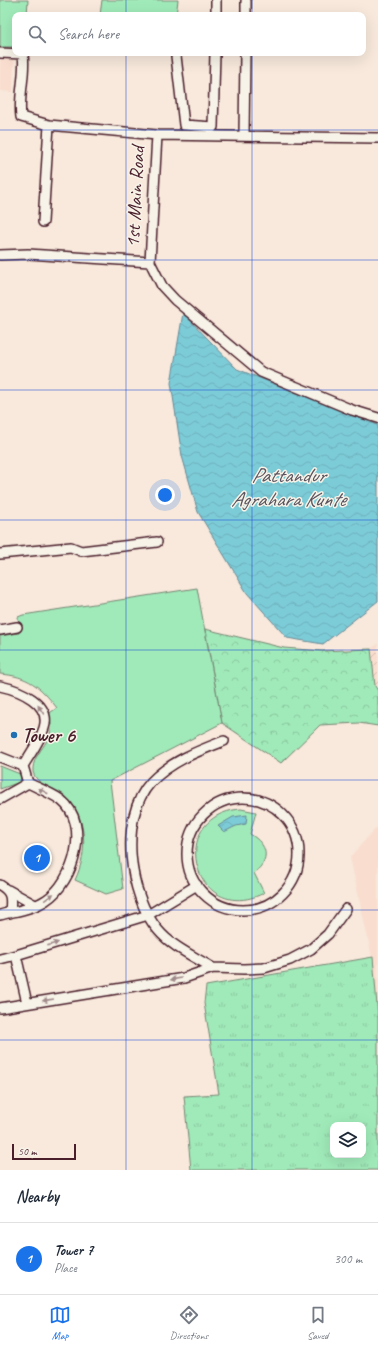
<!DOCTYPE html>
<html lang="en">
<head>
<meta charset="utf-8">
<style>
  body { margin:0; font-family:Caveat,sans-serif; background:#f6f6f7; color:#1f2937 }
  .controls { position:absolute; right:12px; bottom:12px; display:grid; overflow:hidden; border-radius:8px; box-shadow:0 4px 16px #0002 }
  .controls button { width:36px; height:36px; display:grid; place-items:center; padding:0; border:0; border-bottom:1px solid #e0e1e3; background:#fff; color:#1f2937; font:20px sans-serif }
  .scale { position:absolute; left:12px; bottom:10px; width:64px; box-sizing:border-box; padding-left:4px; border:2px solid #4a1f2b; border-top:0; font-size:11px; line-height:14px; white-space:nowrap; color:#4a1f2b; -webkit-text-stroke:3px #f7f3e8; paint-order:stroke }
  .you { position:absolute; left:165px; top:495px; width:14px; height:14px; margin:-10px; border:3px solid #fff; border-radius:50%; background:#1a73e8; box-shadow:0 0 0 6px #1a73e833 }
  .badge { display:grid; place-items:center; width:26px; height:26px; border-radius:50%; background:#1a73e8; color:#fff; font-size:13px; font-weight:700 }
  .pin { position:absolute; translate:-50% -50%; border:2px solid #fff; box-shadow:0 1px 4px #0006 }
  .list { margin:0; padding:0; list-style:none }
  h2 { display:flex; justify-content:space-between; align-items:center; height:52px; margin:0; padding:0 16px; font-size:17px }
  h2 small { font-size:13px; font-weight:400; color:#747a83 }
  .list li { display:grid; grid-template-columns:26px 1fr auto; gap:12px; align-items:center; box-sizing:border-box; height:72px; padding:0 16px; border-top:1px solid #e0e1e3 }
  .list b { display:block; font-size:15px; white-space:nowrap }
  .list p { margin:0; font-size:13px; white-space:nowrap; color:#747a83 }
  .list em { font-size:13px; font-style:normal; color:#747a83 }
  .icon { flex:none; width:22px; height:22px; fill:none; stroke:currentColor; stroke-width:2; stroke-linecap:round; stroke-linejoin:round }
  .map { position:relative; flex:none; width:378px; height:1170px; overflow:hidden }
  .search { position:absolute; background:#fff; box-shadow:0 4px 16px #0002; left:12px; right:12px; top:12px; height:44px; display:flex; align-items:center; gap:10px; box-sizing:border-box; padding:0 14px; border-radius:8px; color:#747a83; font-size:15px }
  .sheet { height:124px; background:#fff }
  nav { display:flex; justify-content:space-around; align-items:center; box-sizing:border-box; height:56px; border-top:1px solid #e0e1e3; background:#fff; font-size:11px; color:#747a83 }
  nav a { display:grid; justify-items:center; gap:2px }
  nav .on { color:#1a73e8 }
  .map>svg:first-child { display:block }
  .built { fill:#f9ddce }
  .industrial { fill:url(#industrial-furrows) }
  .grass { fill:url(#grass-tufts); stroke:#758472; fill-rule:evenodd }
  .forest { fill:url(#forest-crowns); stroke:#758472 }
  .park { fill:#a0eab9; stroke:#758472 }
  .water { fill:url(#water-waves); stroke:#688793 }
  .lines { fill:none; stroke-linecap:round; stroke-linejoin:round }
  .minor-casing { stroke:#4a1f2b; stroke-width:12 }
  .minor { stroke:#f7f3e8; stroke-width:9 }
  .oneway { fill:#a0898a }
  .grid { fill:none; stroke:#1d4ed8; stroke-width:1; stroke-opacity:0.55 }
  .poi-dot { fill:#1f6fb2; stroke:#f7f3e8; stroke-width:1.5 }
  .labels { text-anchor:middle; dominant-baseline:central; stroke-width:3; stroke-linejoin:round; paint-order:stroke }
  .street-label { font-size:20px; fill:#4a1f2b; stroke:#f7f3e8 }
  .poi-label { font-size:20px; font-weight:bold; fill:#4a1f2b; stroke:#f7f3e8; text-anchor:start }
  .water-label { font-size:21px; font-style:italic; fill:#59535f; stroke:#f7f3e8 }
</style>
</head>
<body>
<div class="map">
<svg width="378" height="1170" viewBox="0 0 378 1170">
  <defs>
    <pattern id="industrial-furrows" width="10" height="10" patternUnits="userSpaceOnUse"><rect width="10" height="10" fill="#f9ddce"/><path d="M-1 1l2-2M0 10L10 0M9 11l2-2" fill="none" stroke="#d7bdb1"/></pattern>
    <pattern id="grass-tufts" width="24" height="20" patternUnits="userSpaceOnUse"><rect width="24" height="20" fill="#a0eab9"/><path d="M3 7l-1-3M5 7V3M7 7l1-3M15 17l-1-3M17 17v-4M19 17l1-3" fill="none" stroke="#8bc89f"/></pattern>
    <pattern id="forest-crowns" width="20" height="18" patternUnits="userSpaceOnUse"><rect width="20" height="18" fill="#a0eab9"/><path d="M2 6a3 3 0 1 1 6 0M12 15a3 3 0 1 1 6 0" fill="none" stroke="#8bc89f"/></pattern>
    <pattern id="water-waves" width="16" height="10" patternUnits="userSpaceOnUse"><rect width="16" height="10" fill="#7cccd8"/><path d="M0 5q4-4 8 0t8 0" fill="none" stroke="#6dafba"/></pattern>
  </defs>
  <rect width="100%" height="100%" fill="#f8e9dc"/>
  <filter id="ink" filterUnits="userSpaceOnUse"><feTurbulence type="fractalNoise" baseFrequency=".025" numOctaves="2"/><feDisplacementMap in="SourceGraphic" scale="8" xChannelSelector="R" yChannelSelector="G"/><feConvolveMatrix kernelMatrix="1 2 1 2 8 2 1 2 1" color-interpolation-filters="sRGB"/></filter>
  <g filter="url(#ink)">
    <!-- built -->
    <path class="built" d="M0,60h14l-1,32 -13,-1z
      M378,826v192l-6,-61 -22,-100z"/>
    <!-- industrial -->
    <path class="industrial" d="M378,644v41l-3,1 -4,-37z"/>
    <!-- grass -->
    <path class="grass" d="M373,957l5,61v152h-187l-7,-74 35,-2 -15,-91 2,-17zM333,1125h30v30h-30z"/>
    <!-- forest -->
    <path class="forest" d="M205,629l79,19 38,3 49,-2 4,37 3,5v35l-19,-3 -39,2 -39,38 -59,-40z"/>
    <!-- park -->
    <path class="park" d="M0,0h28l-1,15h-12v32h-15z
      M102,0h76l-2,15h-76z
      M197,588l25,135 -112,58 13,108 -17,5 -31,-14c13,-27 13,-64 -11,-85 -10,-8 -28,-10 -31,-23 -2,-22 28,-32 15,-58l9,-6c-17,-22 -29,-32 -57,-34v-38l19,-3 -1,-16 5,-2z
      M0,766l20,8 1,4 -1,4 -20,7z
      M241,809l15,3 -6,22c18,11 21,25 4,39l10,20c-70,35 -100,-78 -23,-84z"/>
    <!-- water -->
    <path class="water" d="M183,313l54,56 141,56v176l-55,43 -36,-6 -40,-45 -49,-81 -16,-56 -11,-73z
      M247,815l-1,9 -10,2 -12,6 -6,-6 15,-9z"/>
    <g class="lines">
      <defs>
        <path id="minor" d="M216,15v-15
          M246,15v-14
          M0,53l23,1c3,20 -5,42 -2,63l28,8 108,10 221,3
          M176,56l8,69 29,2 2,-74
          M157,135l-7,127 12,24 13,14 86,72 91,38 26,8
          M244,136l1,-83
          M43,222l6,-97
          M0,255l28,-1 122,8
          M0,554l71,-7 10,4 76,-9
          M0,630l17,-3
          M0,686c19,4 52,17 44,42 -4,13 -14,26 -21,38l5,17c10,5 23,10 33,17 30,24 13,82 -15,100 -13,9 -31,11 -46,15
          M0,757l23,9
          M187 854a56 56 0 1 1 112 0a56 56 0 1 1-112 0Z
          M0,799l28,-16
          M0,885c13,8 11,14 10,28
          M8,890l27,15
          M16,955l132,-40 49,-30
          M0,959l16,-4 11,48
          M213,968c-18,-11 -41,-21 -55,-38 -29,-34 -40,-112 -7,-148 20,-21 47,-31 73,-41
          M0,1008l184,-30 29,-10 31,1 20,-1 26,-8 21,-11 17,-15 18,-25"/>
      </defs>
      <!-- minor casing -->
      <use href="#minor" class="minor-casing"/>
      <!-- minor -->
      <use href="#minor" class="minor"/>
    </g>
    <!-- one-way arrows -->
    <defs><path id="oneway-solid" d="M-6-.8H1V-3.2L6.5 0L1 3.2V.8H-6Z"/></defs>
    <g class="oneway">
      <use href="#oneway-solid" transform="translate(41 710) rotate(-123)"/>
      <use href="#oneway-solid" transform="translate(43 791) rotate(-152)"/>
      <use href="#oneway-solid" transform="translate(49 897) rotate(-36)"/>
      <use href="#oneway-solid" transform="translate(53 944) rotate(-17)"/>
      <use href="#oneway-solid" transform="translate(176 979) rotate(171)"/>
      <use href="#oneway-solid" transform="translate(48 1000) rotate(171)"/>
    </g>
  </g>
  <!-- grid -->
  <path class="grid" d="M126,0v15M252,0v15M126,53v1117M252,53v1117M0,130h378M0,260h378M0,390h378M0,520h378M0,650h378M0,780h378M0,910h378M0,1040h378"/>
  <!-- markers -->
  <circle class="poi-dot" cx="14" cy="735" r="4"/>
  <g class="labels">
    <!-- street labels -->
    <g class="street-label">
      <text transform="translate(135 197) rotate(-87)">1st Main Road</text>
    </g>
    <!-- poi labels -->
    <g class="poi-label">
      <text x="22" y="735">Tower 6</text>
    </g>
    <!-- water labels -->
    <g class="water-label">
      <text x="288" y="475">Pattandur<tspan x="288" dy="24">Agrahara Kunte</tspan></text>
    </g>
  </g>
</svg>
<div class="controls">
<button><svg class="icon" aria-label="layers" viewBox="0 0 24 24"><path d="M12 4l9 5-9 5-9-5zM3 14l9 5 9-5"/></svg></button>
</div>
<div class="scale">50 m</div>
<div class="you"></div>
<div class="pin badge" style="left:37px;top:858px">1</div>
<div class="search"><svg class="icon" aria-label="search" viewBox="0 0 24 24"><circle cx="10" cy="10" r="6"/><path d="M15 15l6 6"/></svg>Search here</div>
</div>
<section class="sheet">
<h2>Nearby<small></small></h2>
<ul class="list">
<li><span class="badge">1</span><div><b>Tower 7</b><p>Place</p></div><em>300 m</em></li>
</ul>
</section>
<nav>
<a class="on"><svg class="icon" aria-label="map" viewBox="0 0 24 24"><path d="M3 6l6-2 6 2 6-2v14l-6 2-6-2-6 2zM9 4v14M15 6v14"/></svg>Map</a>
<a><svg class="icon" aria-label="directions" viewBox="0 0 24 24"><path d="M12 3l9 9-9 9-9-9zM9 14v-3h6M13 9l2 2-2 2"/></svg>Directions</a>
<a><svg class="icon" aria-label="saved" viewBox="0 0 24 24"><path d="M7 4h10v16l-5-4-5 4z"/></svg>Saved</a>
</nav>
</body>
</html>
